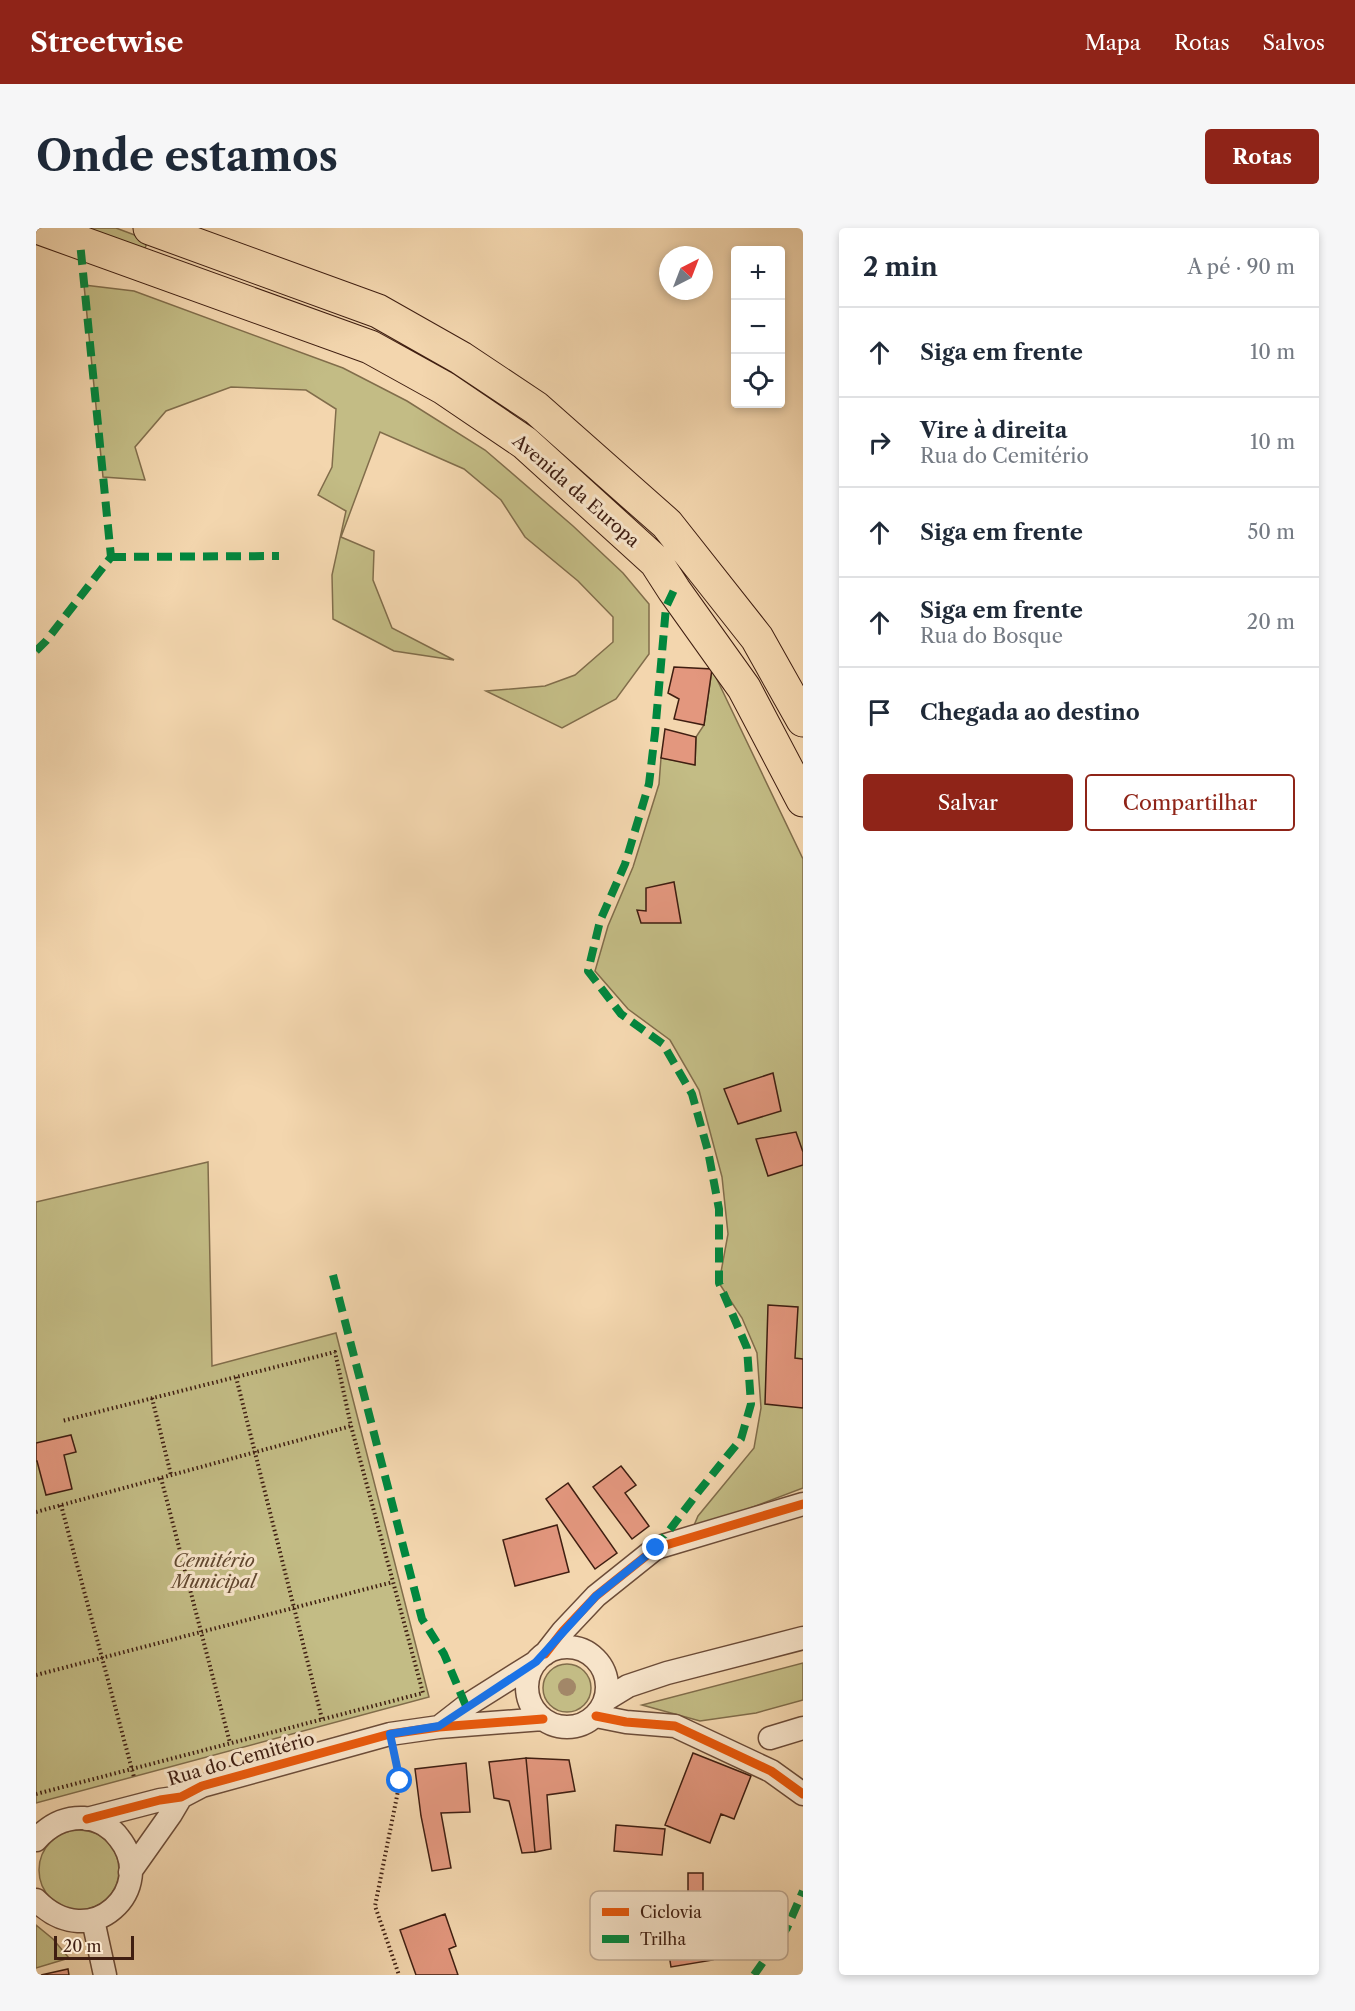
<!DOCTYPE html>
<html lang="pt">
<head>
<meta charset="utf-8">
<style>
  body { margin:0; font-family:"Libre Caslon Text",serif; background:#f6f6f7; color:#1f2937 }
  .controls { position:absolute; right:18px; top:18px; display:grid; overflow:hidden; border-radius:6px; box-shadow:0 3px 9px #0003 }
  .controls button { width:54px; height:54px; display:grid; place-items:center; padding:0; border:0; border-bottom:2px solid #e0e1e3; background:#fff; color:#1f2937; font:30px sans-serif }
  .compass { position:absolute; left:623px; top:18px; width:54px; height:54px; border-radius:50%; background:#fff; box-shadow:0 3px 9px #0003; rotate:42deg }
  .scale { position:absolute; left:18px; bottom:15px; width:80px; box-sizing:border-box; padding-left:6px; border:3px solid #3f1e11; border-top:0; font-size:16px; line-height:21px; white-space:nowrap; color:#3f1e11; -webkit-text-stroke:4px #f7e4ca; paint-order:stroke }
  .stop { position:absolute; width:18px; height:18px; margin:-14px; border:4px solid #1a73e8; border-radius:50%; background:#fff }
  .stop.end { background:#1a73e8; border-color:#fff; box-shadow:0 2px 6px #0008 }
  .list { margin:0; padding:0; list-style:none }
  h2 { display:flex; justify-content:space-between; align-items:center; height:78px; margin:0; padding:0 24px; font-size:26px }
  h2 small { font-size:20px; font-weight:400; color:#747a83 }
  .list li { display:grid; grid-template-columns:39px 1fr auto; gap:18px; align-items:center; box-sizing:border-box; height:90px; padding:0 24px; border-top:2px solid #e0e1e3 }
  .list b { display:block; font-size:22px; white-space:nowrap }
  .list p { margin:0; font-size:20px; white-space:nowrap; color:#747a83 }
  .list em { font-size:20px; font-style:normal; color:#747a83 }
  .actions { display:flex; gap:12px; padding:18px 24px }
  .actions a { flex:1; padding:14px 0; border:2px solid #8f2418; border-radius:6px; text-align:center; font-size:21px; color:#8f2418 }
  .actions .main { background:#8f2418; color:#fff }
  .icon { flex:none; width:33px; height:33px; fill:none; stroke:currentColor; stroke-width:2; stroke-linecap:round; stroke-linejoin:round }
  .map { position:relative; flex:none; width:767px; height:1747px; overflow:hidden; border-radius:6px }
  header { display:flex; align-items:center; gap:36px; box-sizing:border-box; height:84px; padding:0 30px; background:#8f2418; color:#fff }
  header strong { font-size:28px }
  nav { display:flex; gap:33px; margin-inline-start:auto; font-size:21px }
  .intro { display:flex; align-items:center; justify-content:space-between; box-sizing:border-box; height:144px; padding:0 36px }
  h1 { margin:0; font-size:42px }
  .button { padding:15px 27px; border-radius:6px; background:#8f2418; color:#fff; font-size:21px; font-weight:700 }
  main { display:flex; gap:36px; padding:0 36px }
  aside { flex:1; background:#fff; border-radius:6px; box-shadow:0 3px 9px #0003 }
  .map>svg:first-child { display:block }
  .green { fill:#c3bc85; stroke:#816d4b; stroke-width:1.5 }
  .building { fill:#e3977e; stroke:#3f1e11; stroke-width:1.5 }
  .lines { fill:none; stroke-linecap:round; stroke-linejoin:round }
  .street-casing { stroke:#6c4c38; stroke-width:25 }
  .primary-casing { stroke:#3f1e11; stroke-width:35 }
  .path { stroke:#3f1e11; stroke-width:4; stroke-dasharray:1.5 3; stroke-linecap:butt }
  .street { stroke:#f7e4ca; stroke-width:22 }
  .primary { stroke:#f3d6ae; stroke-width:33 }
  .quiet { stroke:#00873e; stroke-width:8; stroke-dasharray:15 8; stroke-linecap:butt }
  .cycleway-casing { stroke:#f7e4ca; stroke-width:13 }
  .cycleway { stroke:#e8590c; stroke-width:9 }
  .tree { fill:#a28768 }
  .route { stroke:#1a73e8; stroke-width:8 }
  .labels { text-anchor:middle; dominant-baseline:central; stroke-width:6; stroke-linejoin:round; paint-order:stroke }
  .street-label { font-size:18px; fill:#3f1e11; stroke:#f7e4ca }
  .park-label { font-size:18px; font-style:italic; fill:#60462e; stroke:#f7e4ca }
  .key { fill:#f7e4ca; stroke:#c0a992; stroke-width:1.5 }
  .key-label { font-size:16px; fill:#3f1e11 }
</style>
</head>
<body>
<header>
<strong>Streetwise</strong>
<nav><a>Mapa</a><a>Rotas</a><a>Salvos</a></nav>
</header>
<div class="intro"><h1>Onde estamos</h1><a class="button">Rotas</a></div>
<main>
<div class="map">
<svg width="767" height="1747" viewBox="0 0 767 1747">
  <rect width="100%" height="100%" fill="#f3d6ae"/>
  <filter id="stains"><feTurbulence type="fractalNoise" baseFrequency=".00333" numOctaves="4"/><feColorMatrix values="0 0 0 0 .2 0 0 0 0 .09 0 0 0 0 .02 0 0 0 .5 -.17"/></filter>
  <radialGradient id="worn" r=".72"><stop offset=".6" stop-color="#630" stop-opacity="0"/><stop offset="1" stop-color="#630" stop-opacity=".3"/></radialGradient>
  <!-- green -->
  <path class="green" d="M45,0h35l32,12 -4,11z
    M48,57l50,6 209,77 64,33 78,49 88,76 50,47 26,31v50l-33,45 -54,29 -76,-37 59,-5 30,-11 38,-33v-25l-35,-36 -53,-44 -24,-37 -37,-31 -84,-37 -39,105 33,14 -1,29 19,48 62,32 -60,-9 -61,-32 -1,-44 14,-64 -28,-16 14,-28 4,-58 -30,-19 -75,-3 -65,24 -31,36 10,33 -42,-3z
    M676,441l91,190v629l-111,42 6,-14 56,-68 7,-40 -4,-55 -15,-35 -23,-35 9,-49 -6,-57 -23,-87 -29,-50 -42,-31 -33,-38 13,-45 25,-59 26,-83 2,-26 34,6 1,-27 8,-12z
    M172,934l4,204 124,-33 93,364 -393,106v-601z
    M767,1435v37l-47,13 -56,8 -58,-16z
    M507 1460a24 24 0 1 1 48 0a24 24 0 1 1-48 0Z
    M3 1642a40 40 0 1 1 80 0a40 40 0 1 1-80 0Z
    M0,1697l17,14 16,19 -33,10z"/>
  <!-- building -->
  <path class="building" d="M638,439l38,2 -8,56 -30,-6 5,-20 -11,-6z
    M629,501l31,8 -1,28 -34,-7z
    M638,654l7,41h-40l-4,-13 9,1v-23z
    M737,845l8,38 -43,13 -14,-35z
    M760,904l7,20v13l-35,11 -12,-37z
    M732,1077l30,2 -3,51 8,1v49l-38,-4z
    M35,1207l5,17 -12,3 8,34 -26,6 -9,-34h-1v-18z
    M585,1238l15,19 -11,8 24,33 -17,13 -39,-52z
    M532,1255l49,70 -22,16 -49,-70z
    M521,1297l12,47 -54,14 -12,-46z
    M657,1525l58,23 -17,43 -13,-5 -11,29 -45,-18z
    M490,1530l43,2 6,31 -28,4 4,54 -16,3z
    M490,1530l9,94 -13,1 -13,-52 -15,-3 -5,-36z
    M430,1535l4,49 -29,1 10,55 -19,3 -11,-55 -6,-47z
    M580,1597l49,4 -3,26 -48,-4z
    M652,1645h15v19h-15z
    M409,1686l11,32 -7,3 9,26h-42l-16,-45z
    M671,1701l6,31 -42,7 -5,-31z
    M32,1741l1,6h-28z"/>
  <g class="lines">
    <defs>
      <path id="street" d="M491 1459a40 40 0 1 1 80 0a40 40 0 1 1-80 0Z
        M509,1426l18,-23 33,-35 60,-48 147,-44
        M569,1472l23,-14 39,-13 136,-35
        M560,1488l30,6 49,4 96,45 32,23
        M403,1499l27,-21 70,-44
        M734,1510l33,-10
        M51,1591l73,-19 21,-3 21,-11 188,-52 49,-7 104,-8
        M0,1612c13,-15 28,-23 48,-22 14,1 27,9 35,20 40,50 -28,118 -83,62
        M94,1644l41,-58 10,-17
        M57,1692l12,55"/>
      <path id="primary" d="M4,0l330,119 74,41 81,55 131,119 18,28 70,98 59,112
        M114,0l228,83 83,47 75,50 131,116 90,114 46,82"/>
    </defs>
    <!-- street casing -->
    <use href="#street" class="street-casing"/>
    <!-- primary casing -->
    <use href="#primary" class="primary-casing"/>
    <!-- path -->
    <path class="path" d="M200,1149l86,342
      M116,1170l19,77
      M125,1250l69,265
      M25,1277l73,272
      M0,1284l315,-86
      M0,1447l357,-93
      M359,1530l5,23 -25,125 24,69
      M0,1566l387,-101 -72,-267 -16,-74 -273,69"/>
    <!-- street -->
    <use href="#street" class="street"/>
    <!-- primary -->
    <use href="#primary" class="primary"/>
    <!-- quiet -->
    <path class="quiet" d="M75,329l168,-1
      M0,423l10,-10 65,-84 -31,-315
      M297,1047l89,344 22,35 22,52
      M620,1320l43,-57 42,-52 10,-35 -4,-56 -28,-65v-74l-11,-58 -16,-57 -29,-50 -42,-30 -33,-43 12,-50 25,-57 24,-80 6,-51 11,-126 8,-17
      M718,1747l33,-47 16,-37"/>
    <defs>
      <path id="cycleway" d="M509,1426l18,-23 33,-35 60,-48 147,-44
        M560,1488l30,6 49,4 96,45 32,23
        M51,1591l73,-19 21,-3 21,-11 188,-52 49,-7 104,-8"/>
    </defs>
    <!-- cycleway casing -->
    <use href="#cycleway" class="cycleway-casing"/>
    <!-- cycleway -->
    <use href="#cycleway" class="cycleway"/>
  </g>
  <!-- trees -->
  <circle class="tree" cx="531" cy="1459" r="9"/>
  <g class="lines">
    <!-- route -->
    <path class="route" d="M364,1553l-10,-47 49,-8 97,-64 60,-66 60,-48"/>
  </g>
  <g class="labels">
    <!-- street labels -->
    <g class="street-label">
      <text transform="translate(540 263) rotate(41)">Avenida da Europa</text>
      <text transform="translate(205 1531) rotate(-16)">Rua do Cemitério</text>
    </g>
    <!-- park labels -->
    <g class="park-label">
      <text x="178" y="1333">Cemitério<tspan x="178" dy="21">Municipal</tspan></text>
    </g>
  </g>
  <!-- legend -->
  <rect x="554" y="1663" width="198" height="69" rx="9" class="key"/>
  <rect x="566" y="1680" width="27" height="8" fill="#e8590c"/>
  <rect x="566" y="1707" width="27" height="8" fill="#00873e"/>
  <g class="key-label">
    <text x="604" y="1690">Ciclovia</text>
    <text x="604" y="1717">Trilha</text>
  </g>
  <rect width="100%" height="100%" filter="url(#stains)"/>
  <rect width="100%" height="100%" fill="url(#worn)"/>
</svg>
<div class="controls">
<button>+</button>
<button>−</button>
<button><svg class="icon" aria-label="locate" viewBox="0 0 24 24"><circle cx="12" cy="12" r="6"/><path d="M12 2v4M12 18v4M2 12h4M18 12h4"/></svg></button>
</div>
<svg class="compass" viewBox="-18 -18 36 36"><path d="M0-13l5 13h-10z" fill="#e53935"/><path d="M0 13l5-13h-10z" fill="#747a83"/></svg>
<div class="scale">20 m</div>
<div class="stop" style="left:364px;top:1553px"></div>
<div class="stop end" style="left:620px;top:1320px"></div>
</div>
<aside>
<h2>2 min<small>A pé · 90 m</small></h2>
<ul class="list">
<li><svg class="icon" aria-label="ahead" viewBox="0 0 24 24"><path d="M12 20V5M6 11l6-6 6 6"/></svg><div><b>Siga em frente</b></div><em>10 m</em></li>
<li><svg class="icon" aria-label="right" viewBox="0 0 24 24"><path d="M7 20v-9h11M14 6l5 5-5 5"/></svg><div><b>Vire à direita</b><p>Rua do Cemitério</p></div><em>10 m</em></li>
<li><svg class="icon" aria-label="ahead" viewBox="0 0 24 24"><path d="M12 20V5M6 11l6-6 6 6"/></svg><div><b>Siga em frente</b></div><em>50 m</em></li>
<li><svg class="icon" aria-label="ahead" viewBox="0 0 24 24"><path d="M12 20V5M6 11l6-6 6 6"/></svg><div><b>Siga em frente</b><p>Rua do Bosque</p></div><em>20 m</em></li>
<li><svg class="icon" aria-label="arrive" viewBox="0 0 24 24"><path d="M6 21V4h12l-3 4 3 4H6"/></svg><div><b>Chegada ao destino</b></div></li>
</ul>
<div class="actions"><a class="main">Salvar</a><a>Compartilhar</a></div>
</aside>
</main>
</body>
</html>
